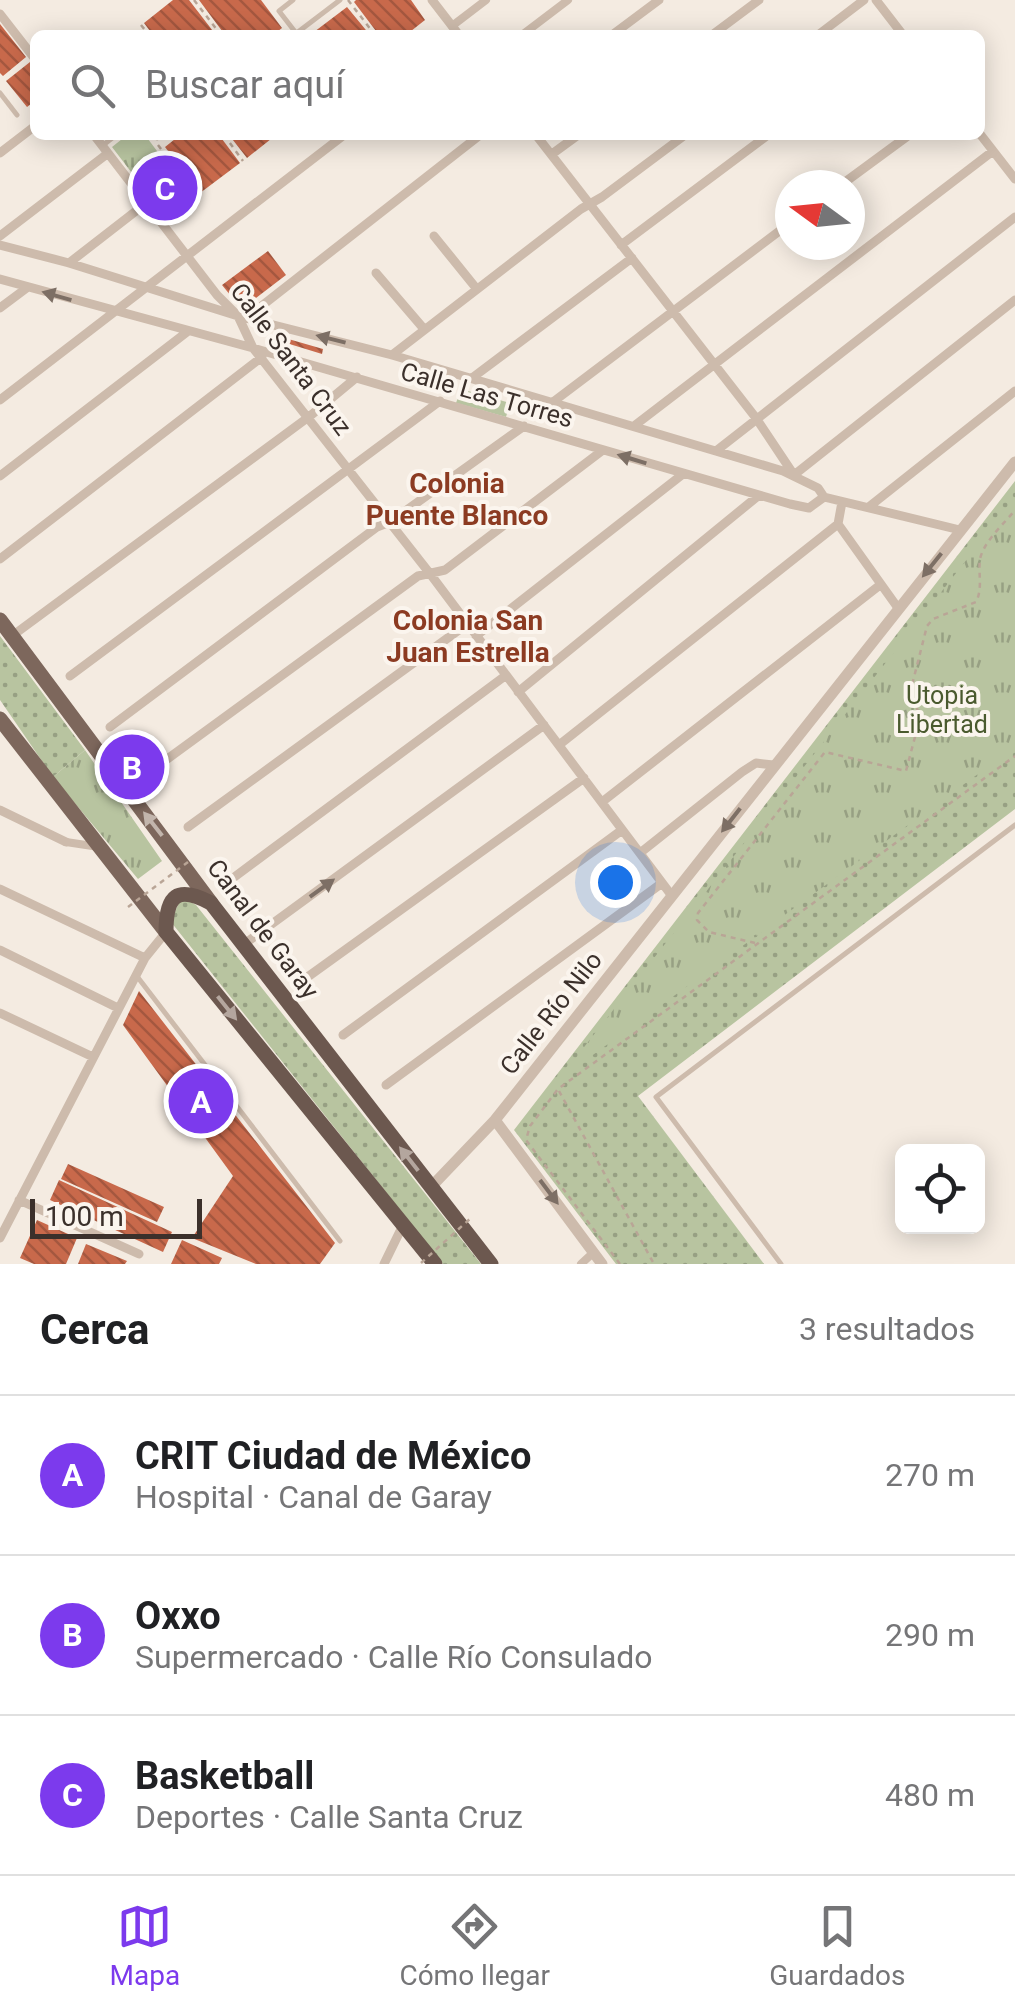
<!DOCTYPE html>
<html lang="es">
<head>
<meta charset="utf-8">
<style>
  body { margin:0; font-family:Roboto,sans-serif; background:#f2f2f2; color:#202124 }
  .controls { position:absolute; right:30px; bottom:30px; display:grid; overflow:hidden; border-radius:15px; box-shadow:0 5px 25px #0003 }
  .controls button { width:90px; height:90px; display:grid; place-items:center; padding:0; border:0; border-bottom:2px solid #e0e0e0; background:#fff; color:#202124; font:50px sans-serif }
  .compass { position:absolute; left:775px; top:170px; width:90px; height:90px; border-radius:50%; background:#fff; box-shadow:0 5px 25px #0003; rotate:285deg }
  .scale { position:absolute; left:30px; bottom:25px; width:172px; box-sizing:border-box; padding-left:10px; border:5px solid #3b302b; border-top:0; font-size:28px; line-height:35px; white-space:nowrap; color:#3b302b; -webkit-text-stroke:8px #fbf5ee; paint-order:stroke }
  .you { position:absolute; left:615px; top:882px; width:35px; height:35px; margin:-25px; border:8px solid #fff; border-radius:50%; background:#1a73e8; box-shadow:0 0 0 15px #1a73e833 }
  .badge { display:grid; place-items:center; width:65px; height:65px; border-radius:50%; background:#7c3aed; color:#fff; font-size:32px; font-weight:700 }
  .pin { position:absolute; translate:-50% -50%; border:5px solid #fff; box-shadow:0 2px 10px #0006 }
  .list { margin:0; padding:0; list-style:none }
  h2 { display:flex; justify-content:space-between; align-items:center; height:130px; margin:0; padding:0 40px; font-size:42px }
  h2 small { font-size:32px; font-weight:400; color:#757577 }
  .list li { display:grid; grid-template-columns:65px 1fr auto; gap:30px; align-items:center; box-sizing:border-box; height:160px; padding:0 40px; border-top:2px solid #e0e0e0 }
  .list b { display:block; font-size:38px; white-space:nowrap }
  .list p { margin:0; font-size:32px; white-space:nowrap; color:#757577 }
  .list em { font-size:32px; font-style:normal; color:#757577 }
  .icon { flex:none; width:55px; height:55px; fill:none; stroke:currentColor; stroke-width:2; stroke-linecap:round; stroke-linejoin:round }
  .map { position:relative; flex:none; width:1015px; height:1264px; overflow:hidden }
  .search { position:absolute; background:#fff; box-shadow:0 5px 25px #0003; left:30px; right:30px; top:30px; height:110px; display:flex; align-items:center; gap:25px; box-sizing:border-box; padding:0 35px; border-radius:15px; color:#757577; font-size:38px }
  .sheet { height:610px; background:#fff }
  nav { display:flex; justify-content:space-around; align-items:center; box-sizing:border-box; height:140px; border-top:2px solid #e0e0e0; background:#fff; font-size:28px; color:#757577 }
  nav a { display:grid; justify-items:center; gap:5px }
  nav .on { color:#7c3aed }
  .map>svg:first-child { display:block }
  .grass { fill:url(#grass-dots) }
  .park { fill:url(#park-tufts) }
  .pitch { fill:#b8c4a0 }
  .building { fill:url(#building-back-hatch) }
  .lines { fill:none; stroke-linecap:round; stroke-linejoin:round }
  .path { stroke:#b9a596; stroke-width:2.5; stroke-dasharray:5 5; stroke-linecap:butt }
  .service { stroke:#cdbbac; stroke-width:5 }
  .pedestrian { stroke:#cdbbac; stroke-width:8 }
  .minor { stroke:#cdbbac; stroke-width:9 }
  .tertiary { stroke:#cdbbac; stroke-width:11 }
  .primary { stroke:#7d675c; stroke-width:15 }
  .trunk { stroke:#6c584f; stroke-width:15 }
  .path-bridge { stroke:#b9a596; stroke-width:2.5; stroke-dasharray:5 5; stroke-linecap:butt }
  .oneway { fill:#7d6f65 }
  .oneway2 { fill:#c2b5ac }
  .oneway3 { fill:#b4a69e }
  .labels { text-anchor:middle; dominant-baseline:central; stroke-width:8; stroke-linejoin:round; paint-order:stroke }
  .street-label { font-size:25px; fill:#3b302b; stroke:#fbf5ee }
  .park-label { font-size:25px; fill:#4a5a2e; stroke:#fbf5ee }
  .neighbourhood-label { font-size:28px; font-weight:bold; fill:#8c3b22; stroke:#fbf5ee }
</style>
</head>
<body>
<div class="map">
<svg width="1015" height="1264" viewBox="0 0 1015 1264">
  <defs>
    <pattern id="grass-dots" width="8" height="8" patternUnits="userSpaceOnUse" patternTransform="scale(2.5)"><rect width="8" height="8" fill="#b8c4a0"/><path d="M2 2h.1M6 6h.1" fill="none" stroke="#97a083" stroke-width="1.8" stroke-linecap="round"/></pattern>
    <pattern id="park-tufts" width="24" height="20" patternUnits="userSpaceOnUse" patternTransform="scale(2.5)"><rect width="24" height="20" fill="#b8c4a0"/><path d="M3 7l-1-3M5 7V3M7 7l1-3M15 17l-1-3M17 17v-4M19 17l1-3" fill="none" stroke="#97a083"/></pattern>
    <pattern id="building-back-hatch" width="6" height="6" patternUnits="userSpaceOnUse" patternTransform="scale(2.5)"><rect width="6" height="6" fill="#c8694b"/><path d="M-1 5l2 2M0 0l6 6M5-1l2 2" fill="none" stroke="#a4573f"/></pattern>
  </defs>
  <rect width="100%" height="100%" fill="#f4ebe1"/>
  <!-- grass -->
  <path class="grass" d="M1015,481v328l-377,287 126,168h-148l-102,-134z
    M0,636l85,114 -32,27 -53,-77z
    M187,900l9,5 285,359h-38l-272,-342 8,-20z"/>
  <!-- park -->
  <path class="park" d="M127,135h18l48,64 -26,20 -55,-72z
    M1015,498v249l-429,313 -5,-9z
    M85,750l77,111 -24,18 -85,-102z"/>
  <!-- pitch -->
  <path class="pitch" d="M161,165l25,33 -17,13 -25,-32z
    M461,389l49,14 -4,14 -50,-14z"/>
  <!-- building -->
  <path class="building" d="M173,0h16l27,35h-63l-9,-12z
    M199,0h62l21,28 -9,7h-48z
    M356,0h55l14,20 -19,15h-27l-25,-33z
    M347,7l23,28h-60z
    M0,24l26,33 -23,19 -3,-3z
    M30,62l5,6v33l-8,6 -21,-26z
    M180,135h39l21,28 -40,30 -35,-46z
    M229,135h47l-29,23z
    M268,251l18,24 -38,29 -13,-3 -13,-16z
    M271,334l52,15 -1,5 -52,-16z
    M139,991l196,252 -15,21h-64l-64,-26 41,-62 -110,-151z
    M68,1164l96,43 -7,15 -96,-43z
    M59,1180l113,52 -9,20 -113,-52z
    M37,1220l40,18 -11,26h-32l-14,-6z
    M182,1240l40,18 -3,6h-48z
    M86,1244l41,17 -2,3h-47z"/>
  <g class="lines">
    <!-- path -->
    <path class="path" d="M194,0l27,35
      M348,0l27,35
      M141,25l8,10
      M224,135l19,26
      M158,145l39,51
      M755,943l-46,-11 -12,-12 1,-7 127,-161 81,19 14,-53 -9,-29 16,-63 6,-7 43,-17c7,-14 2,-28 4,-43 4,-18 24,-35 35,-49
      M559,1091l95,173
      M620,1264l-94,-124 4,-14 28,-37 457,-333"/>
    <!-- service -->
    <path class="service" d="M293,0l-14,11 17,22
      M294,35l46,-35
      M0,93l17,22
      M154,135l3,3 4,-3
      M102,146l14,-11
      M136,975l204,266
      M781,1264l-125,-167 359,-272"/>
    <!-- pedestrian -->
    <path class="pedestrian" d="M452,26l34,-26
      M522,35l46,-35
      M66,842l33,5
      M581,1264l13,-12"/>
    <!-- minor -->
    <path class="minor" d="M432,0l27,35
      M876,0l27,35
      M0,14l35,45
      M612,35l47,-35
      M712,35l47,-35
      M818,35l46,-35
      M980,134l35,45
      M94,135l123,160 21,21 15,32 178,227 241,321
      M536,135l220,283 38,57
      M0,153l35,-27
      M552,154l26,-19
      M841,185l68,-50
      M0,236l107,-82
      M434,236l42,52
      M0,245l69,18 169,53 154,39 391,116 35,17 6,9
      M621,245l147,-110
      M69,263l76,-59
      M376,273l48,56
      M0,279l253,69 537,156 19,4 15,-11
      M0,308l28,-21
      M239,315l20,-7 221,-173
      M392,355l189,-146 21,-12 83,-62
      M472,378l160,-120
      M0,400l344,-265
      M553,402l237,-179
      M634,426l359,-275
      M716,451l299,-234
      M794,475l221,-175
      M0,476l187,-144
      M824,497l136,33
      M870,506l145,-115
      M838,524l60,84
      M0,559l262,-202
      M12,636l298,-220 47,-39
      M476,636l207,-162
      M70,676l370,-275
      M518,692l240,-196
      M110,727l267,-200 13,-5 134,-96
      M559,745l279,-221 4,-22
      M144,776l274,-200 27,-6 158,-120
      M602,802l278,-217
      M0,810l66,32
      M188,827l279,-203
      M640,853l102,-81 14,-9 17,2
      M225,884l280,-208
      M0,889l145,69
      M243,945l301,-220
      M0,950l118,58
      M302,981l282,-203
      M0,1013l93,44
      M343,1035l279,-205
      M386,1085l276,-202
      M19,1200l120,54
      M0,1238l145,-280 21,-26
      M384,1264l19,-39"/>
    <!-- tertiary -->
    <path class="tertiary" d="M495,1120l107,144
      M431,1187l64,-67 520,-658"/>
    <!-- primary -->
    <path class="primary" d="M0,620l211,283
      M0,719l166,213"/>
    <!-- trunk -->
    <path class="trunk" d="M435,1264l-269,-332c0,-37 11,-47 45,-29l280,361"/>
    <!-- path-bridge -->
    <path class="path-bridge" d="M128,907l64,-48
      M421,1263l51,-46"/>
  </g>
  <!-- one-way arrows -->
  <defs><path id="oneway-solid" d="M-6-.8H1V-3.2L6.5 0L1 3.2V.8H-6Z" transform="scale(2.5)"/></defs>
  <g class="oneway">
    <use href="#oneway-solid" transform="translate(57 296) rotate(-164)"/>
    <use href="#oneway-solid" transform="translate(331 339) rotate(-166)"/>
    <use href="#oneway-solid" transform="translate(632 459) rotate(-163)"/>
    <use href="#oneway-solid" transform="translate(932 565) rotate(129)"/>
    <use href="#oneway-solid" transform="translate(731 820) rotate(128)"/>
    <use href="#oneway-solid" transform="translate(322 888) rotate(-36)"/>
    <use href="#oneway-solid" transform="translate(549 1192) rotate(53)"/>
  </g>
  <use class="oneway2" href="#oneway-solid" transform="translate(153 824) rotate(-128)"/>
  <g class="oneway3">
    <use href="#oneway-solid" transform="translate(227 1008) rotate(51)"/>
    <use href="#oneway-solid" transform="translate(409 1159) rotate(-128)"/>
  </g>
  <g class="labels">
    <!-- street labels -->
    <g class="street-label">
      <text transform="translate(291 359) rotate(53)">Calle Santa Cruz</text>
      <text transform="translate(487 395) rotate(16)">Calle Las Torres</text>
      <text transform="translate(263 929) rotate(53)">Canal de Garay</text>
      <text transform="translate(551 1013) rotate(-52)">Calle Río Nilo</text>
    </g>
    <!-- park labels -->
    <g class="park-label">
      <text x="942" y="695">Utopia<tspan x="942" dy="29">Libertad</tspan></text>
    </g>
    <!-- neighbourhood labels -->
    <g class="neighbourhood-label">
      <text x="457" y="483">Colonia<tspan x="457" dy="32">Puente Blanco</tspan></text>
      <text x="468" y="620">Colonia San<tspan x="468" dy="32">Juan Estrella</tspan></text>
    </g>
  </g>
</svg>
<div class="controls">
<button><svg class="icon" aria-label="locate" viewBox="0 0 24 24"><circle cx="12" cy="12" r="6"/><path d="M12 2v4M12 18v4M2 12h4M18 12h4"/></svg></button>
</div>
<svg class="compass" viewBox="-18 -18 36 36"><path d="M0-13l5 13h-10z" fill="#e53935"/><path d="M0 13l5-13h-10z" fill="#757577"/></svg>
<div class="scale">100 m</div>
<div class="you"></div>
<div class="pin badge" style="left:201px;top:1101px">A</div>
<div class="pin badge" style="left:132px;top:767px">B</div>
<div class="pin badge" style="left:165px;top:188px">C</div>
<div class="search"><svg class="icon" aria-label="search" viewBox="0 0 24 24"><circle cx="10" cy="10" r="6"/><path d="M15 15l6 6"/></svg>Buscar aquí</div>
</div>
<section class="sheet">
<h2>Cerca<small>3 resultados</small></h2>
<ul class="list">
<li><span class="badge">A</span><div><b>CRIT Ciudad de México</b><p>Hospital · Canal de Garay</p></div><em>270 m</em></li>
<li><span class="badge">B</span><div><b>Oxxo</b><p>Supermercado · Calle Río Consulado</p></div><em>290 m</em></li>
<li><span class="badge">C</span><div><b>Basketball</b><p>Deportes · Calle Santa Cruz</p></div><em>480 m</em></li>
</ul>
</section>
<nav>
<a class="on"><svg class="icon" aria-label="map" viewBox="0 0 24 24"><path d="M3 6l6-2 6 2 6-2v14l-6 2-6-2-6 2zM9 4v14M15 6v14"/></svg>Mapa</a>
<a><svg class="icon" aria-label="directions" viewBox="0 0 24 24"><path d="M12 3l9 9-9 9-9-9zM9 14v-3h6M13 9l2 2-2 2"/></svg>Cómo llegar</a>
<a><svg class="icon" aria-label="saved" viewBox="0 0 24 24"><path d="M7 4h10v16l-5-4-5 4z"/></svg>Guardados</a>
</nav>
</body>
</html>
